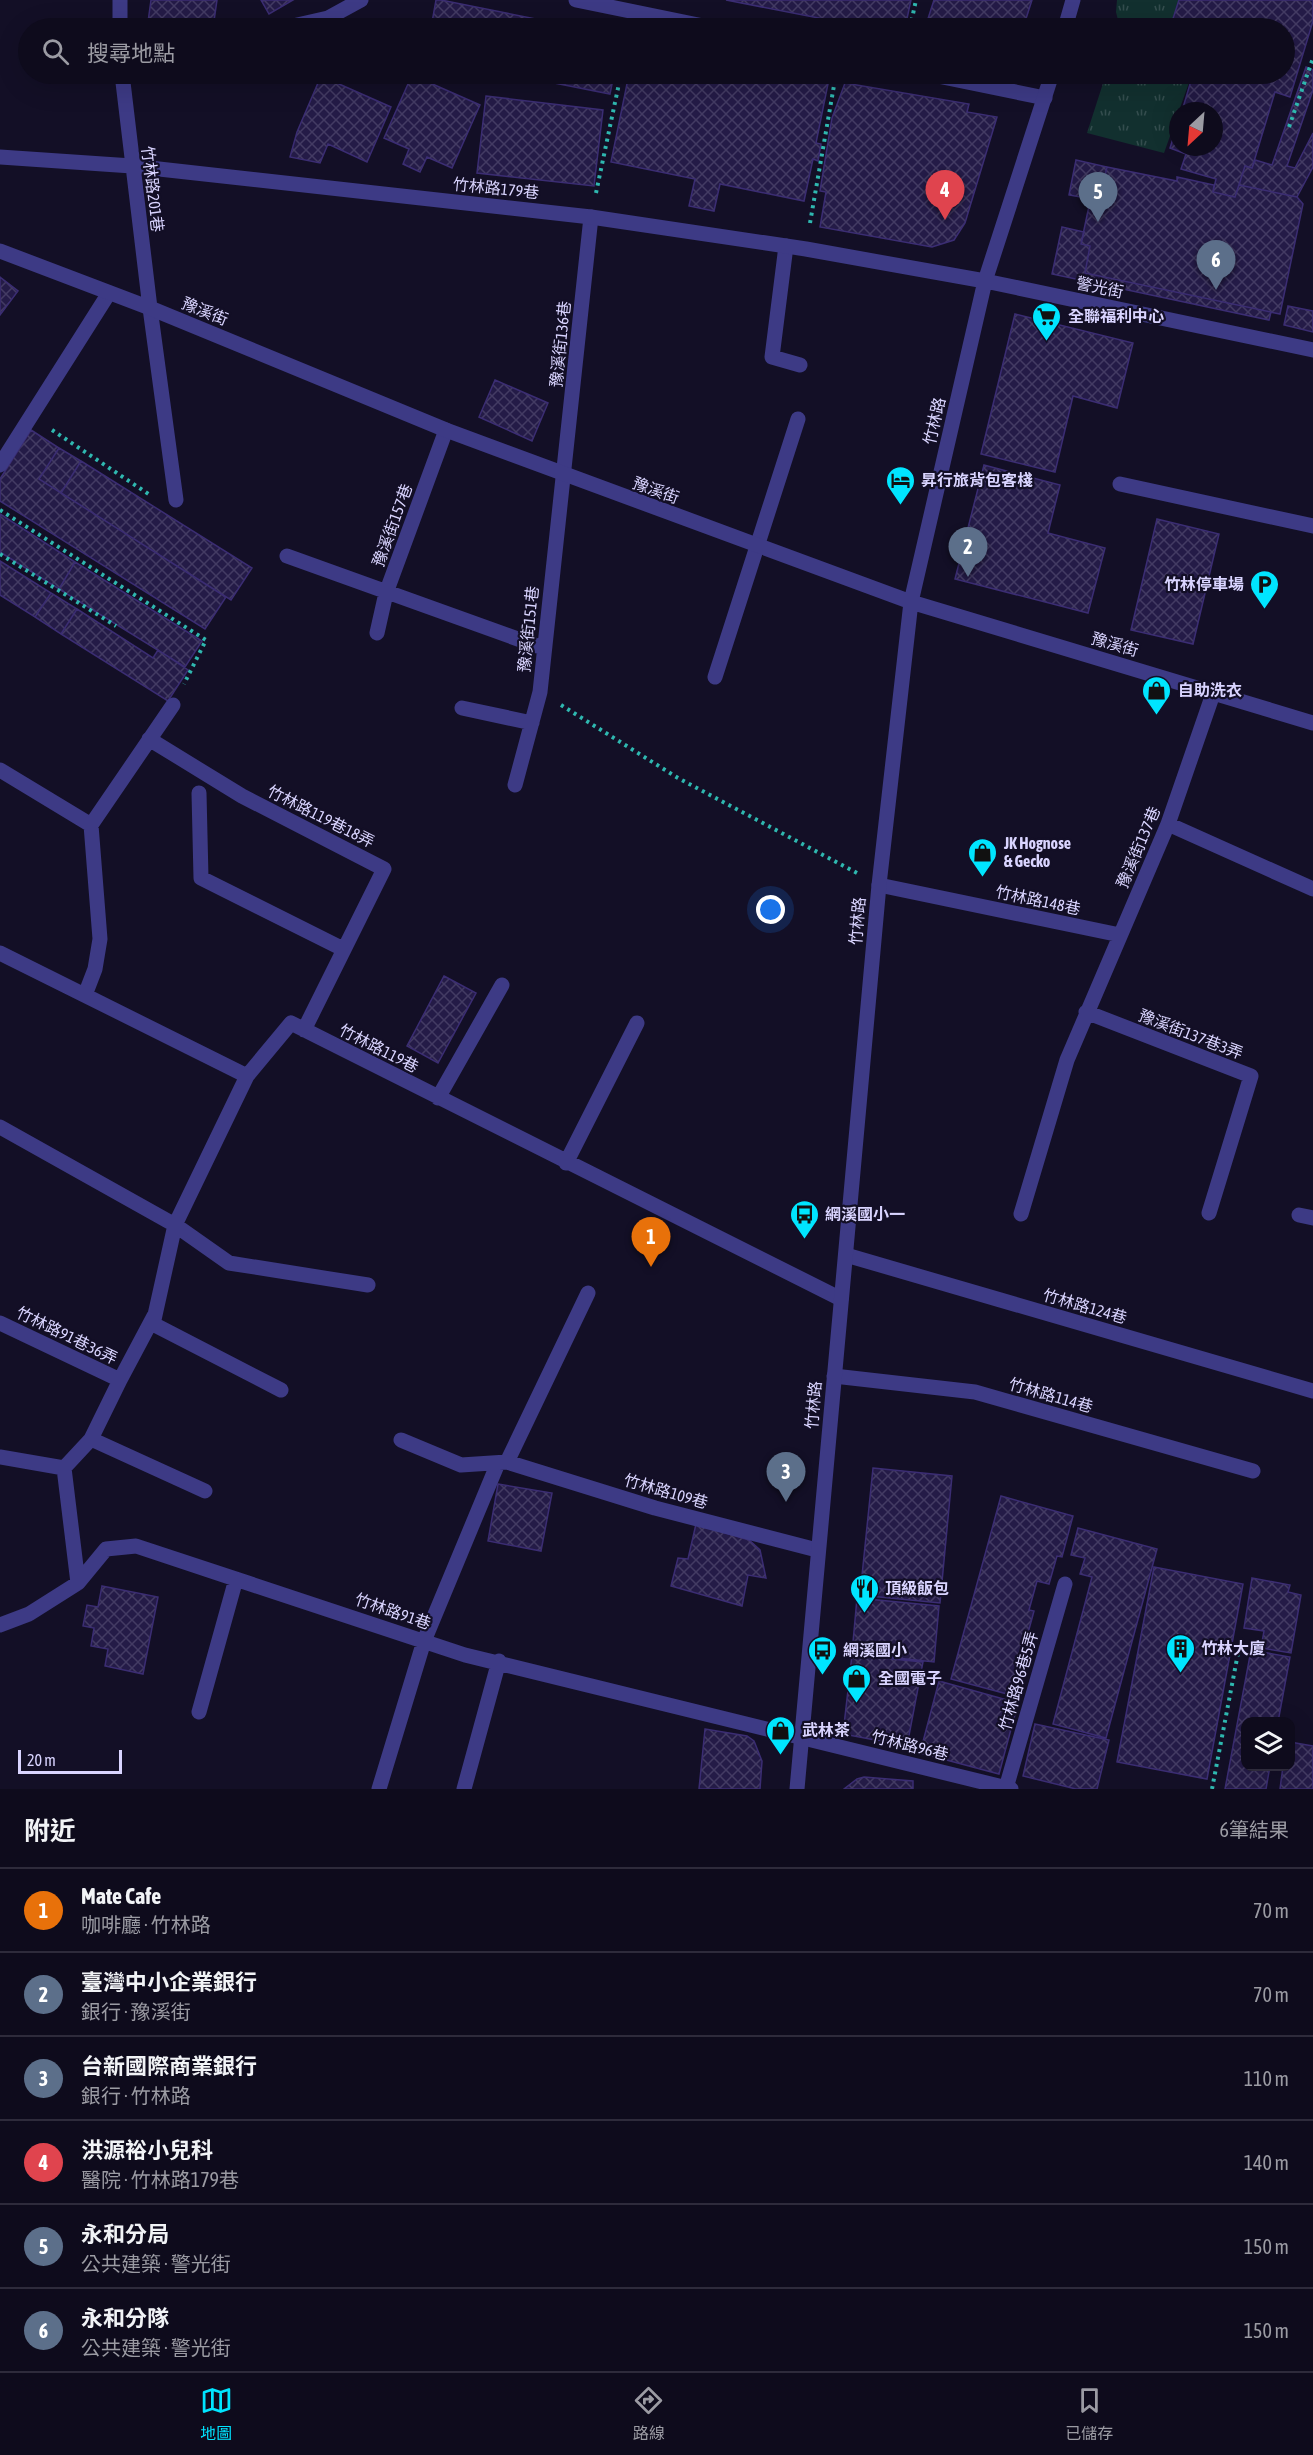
<!DOCTYPE html>
<html lang="zh-TW">
<head>
<meta charset="utf-8">
<style>
  body { margin:0; font-family:"Asap Condensed","Noto Sans TC",sans-serif; background:#171425; color:#f1f3f6 }
  .controls { position:absolute; right:18px; bottom:18px; display:grid; overflow:hidden; border-radius:12px; box-shadow:0 6px 24px #0002 }
  .controls button { width:54px; height:54px; display:grid; place-items:center; padding:0; border:0; border-bottom:2px solid #2e2b3b; background:#0e0b1c; color:#f1f3f6; font:30px sans-serif }
  .compass { position:absolute; left:1169px; top:102px; width:54px; height:54px; border-radius:50%; background:#0e0b1c; box-shadow:0 6px 24px #0002; rotate:206deg }
  .scale { position:absolute; left:18px; bottom:15px; width:104px; box-sizing:border-box; padding-left:6px; border:3px solid #d9d4ff; border-top:0; font-size:16px; line-height:21px; white-space:nowrap; color:#d9d4ff; -webkit-text-stroke:4px #130f26; paint-order:stroke }
  .you { position:absolute; left:771px; top:910px; width:21px; height:21px; margin:-15px; border:4px solid #fff; border-radius:50%; background:#1a73e8; box-shadow:0 0 0 9px #1a73e833 }
  .badge { display:grid; place-items:center; width:39px; height:39px; border-radius:50%; background:#00e5ff; color:#fff; font-size:20px; font-weight:700 }
  .pin { position:absolute; translate:-50% -50px; filter:drop-shadow(0 2px 3px #0008) }
  .pin::after { content:''; position:absolute; top:32px; width:21px; height:18px; background:inherit; clip-path:polygon(0 0,100% 0,50% 100%) }
  .list { margin:0; padding:0; list-style:none }
  h2 { display:flex; justify-content:space-between; align-items:center; height:78px; margin:0; padding:0 24px; font-size:26px }
  h2 small { font-size:20px; font-weight:400; color:#9b9ba3 }
  .list li { display:grid; grid-template-columns:39px 1fr auto; gap:18px; align-items:center; box-sizing:border-box; height:84px; padding:0 24px; border-top:2px solid #2e2b3b }
  .list b { display:block; font-size:22px; white-space:nowrap }
  .list p { margin:0; font-size:20px; white-space:nowrap; color:#9b9ba3 }
  .list em { font-size:20px; font-style:normal; color:#9b9ba3 }
  .icon { flex:none; width:33px; height:33px; fill:none; stroke:currentColor; stroke-width:2; stroke-linecap:round; stroke-linejoin:round }
  .map { position:relative; flex:none; width:1313px; height:1789px; overflow:hidden }
  .search { position:absolute; background:#0e0b1c; box-shadow:0 6px 24px #0002; left:18px; right:18px; top:18px; height:66px; display:flex; align-items:center; gap:15px; box-sizing:border-box; padding:0 21px; border-radius:33px; color:#9b9ba3; font-size:22px }
  .sheet { height:582px; background:#0e0b1c }
  nav { display:flex; justify-content:space-around; align-items:center; box-sizing:border-box; height:84px; border-top:2px solid #2e2b3b; background:#0e0b1c; font-size:16px; color:#9b9ba3 }
  nav a { display:grid; justify-items:center; gap:3px }
  nav .on { color:#00e5ff }
  .map>svg:first-child { display:block }
  .park { fill:url(#park-tufts) }
  .building { fill:url(#building-cross-hatch); stroke:#3b2d73; stroke-width:1.5 }
  .lines { fill:none; stroke-linecap:round; stroke-linejoin:round }
  .path { stroke:#2fb8b0; stroke-width:4; stroke-dasharray:3 4.5; stroke-linecap:butt }
  .service { stroke:#3d3a85; stroke-width:15 }
  .minor { stroke:#3d3a85; stroke-width:15 }
  .labels { text-anchor:middle; dominant-baseline:central; stroke-width:4.5; stroke-linejoin:round; paint-order:stroke }
  .street-label { font-size:16px; fill:#d9d4ff; stroke:#130f26 }
  .poi-label { font-size:16px; font-weight:bold; fill:#d9d4ff; stroke:#130f26; text-anchor:start }
</style>
</head>
<body>
<div class="map">
<svg width="1313" height="1789" viewBox="0 0 1313 1789">
  <defs>
    <pattern id="park-tufts" width="24" height="20" patternUnits="userSpaceOnUse" patternTransform="scale(1.5)"><rect width="24" height="20" fill="#12302f"/><path d="M3 7l-1-3M5 7V3M7 7l1-3M15 17l-1-3M17 17v-4M19 17l1-3" fill="none" stroke="#344d4e"/></pattern>
    <pattern id="building-cross-hatch" width="8" height="8" patternUnits="userSpaceOnUse" patternTransform="scale(1.5)"><rect width="8" height="8" fill="#241b47"/><path d="M0 0l8 8M0 8l8-8" fill="none" stroke="#433b63"/></pattern>
  </defs>
  <rect width="100%" height="100%" fill="#130f26"/>
  <!-- park -->
  <path class="park" d="M1117,0h100l-10,28h-87l-4,-16z
    M1106,74h86l-28,79 -77,-20z"/>
  <!-- building -->
  <path class="building" d="M151,0h66l-4,28h-24l-41,-6z
    M261,0h32l-24,14z
    M436,0h5l140,28h-150z
    M726,0h185l-6,28h-35z
    M934,0h98l-9,28h-98z
    M1179,0h134v21l-23,76 -15,-5 -23,76 -7,-2 -10,31 -22,-5 3,-13 -35,-10 5,-15 -16,-6 8,-25v24h36v-36h-32l11,-37h91v-46h-114z
    M1306,67l7,3v20l-26,76 8,2 18,-35v34l-16,30 -58,-12 6,-19 7,2 3,-8 17,5z
    M509,74h105l-4,20z
    M629,74h201l-14,69 5,1 -3,17 -5,-2 -9,42 -84,-17 -6,27 -25,-5 6,-27 -84,-17z
    M412,75l68,30 -28,63 -25,-11 -7,15 -17,-8 6,-15 -25,-11z
    M321,76l70,31 -24,55 -39,-18 -8,19 -30,-6 7,-25z
    M845,83l124,21 -2,8 30,5 -32,106 -11,17 -22,7 -112,-20 6,-35 -6,-1 12,-73z
    M486,96l117,14 -9,76 -117,-13z
    M1076,160l31,7 -5,22 -9,-2 -2,12 -22,-4z
    M1107,167l70,14v-4l37,8 -1,7 22,5 4,-12 58,12 6,7 -23,110 -195,-41 5,-27 -9,-2 12,-57 9,2z
    M1062,227l22,5 -3,12 9,2 -5,27 186,39 -2,8 -217,-46z
    M0,277l18,14 -18,24z
    M1288,306l25,5v21l-29,-7z
    M1015,314l118,29 -16,65 -44,-12 -18,76 -74,-18z
    M495,380l53,23 -16,38 -53,-24z
    M31,430l28,18 -20,31 187,118 -21,32 -205,-128v-22z
    M59,448l22,13 -20,32 -22,-14z
    M81,461l171,107 -21,32 -170,-107z
    M984,465l76,20 -12,48 57,15 -17,65 -133,-34z
    M0,514l75,48 -16,27 -59,-37z
    M1157,519l62,15 -26,110 -62,-14z
    M0,561l51,32 -16,24 -35,-22z
    M75,562l127,79 -17,26 -126,-78z
    M51,593l26,16 -16,25 -26,-17z
    M77,609l76,49 5,-8 30,20 -20,31 -107,-67z
    M444,976l32,17 -38,70 -31,-17z
    M873,1468l79,8 -12,127 -80,-8z
    M498,1484l54,9 -11,58 -53,-10z
    M1001,1496l72,20 -11,41 -5,-1 -8,28 -12,-3 -8,29 5,1 -23,84 -60,-16z
    M696,1524l53,16 11,10 6,28 -18,-3 -6,31 -71,-20 7,-28 10,1z
    M1078,1528l79,21 -51,189 -53,-14 39,-147 -12,-3 5,-16 -14,-3z
    M1154,1567l89,17 -36,195 -90,-17z
    M1252,1578l38,7 -2,7 13,3 -10,58 -30,-5 3,-17 -20,-3z
    M102,1586l56,11 -15,77 -38,-8 3,-17 -17,-3 3,-18 -11,-2 4,-21 11,2z
    M857,1598l82,8 -5,56 -82,-9z
    M1251,1650l39,7 -12,65h-32v44h24l-4,23h-41z
    M852,1655l71,7 -16,84 -64,-12z
    M939,1681l79,22 -19,71 -79,-21z
    M1035,1724l74,16 -12,49h-21l-53,-13z
    M705,1729l42,7 7,5 8,20 -2,28h-61z
    M1290,1742l23,4v43h-33l3,-23h7z
    M864,1777l49,4v8h-69l13,-10z"/>
  <g class="lines">
    <!-- path -->
    <path class="path" d="M910,28l6,-28
      M1289,127l24,-69
      M596,193l25,-119
      M810,223l26,-149
      M52,430l98,65
      M0,510l206,130 -22,44
      M0,554l116,72
      M561,705l117,73 179,95
      M1212,1789l27,-141"/>
    <!-- service -->
    <path class="service" d="M576,0l137,28
      M284,28l44,-10 33,-18
      M928,74l117,24
      M786,246l-14,111 28,8
      M150,308l26,192
      M0,465l109,-172
      M1120,484l193,42
      M287,556l256,92
      M377,633l9,-40 60,-163
      M715,677l83,-258
      M462,708l70,15
      M149,739l93,57 142,73 -80,161
      M0,770l91,55 9,114 -5,30 -10,26
      M515,785l25,-93 51,-475
      M199,793l2,85 142,71
      M1168,824l145,65
      M91,825l82,-120
      M879,885l241,50
      M0,953l247,123
      M1086,1012l165,64 -42,137
      M438,1098l64,-113
      M0,1127l175,98 72,-149 44,-53 550,276
      M566,1163l71,-140
      M1021,1214l46,-154 101,-236 46,-133
      M1299,1215l14,3
      M846,1255l467,136
      M0,1323l120,57 -29,59 -27,29
      M834,1376l141,16 278,79
      M120,1380l34,-64
      M281,1390l-128,-66 22,-99 54,38 139,22
      M91,1439l114,52
      M401,1440l60,25 46,-3 148,46 162,42
      M0,1457l64,11
      M507,1462l81,-169
      M64,1468l14,115
      M0,1625l29,-11 49,-31 28,-34 30,-3 329,109 546,134
      M199,1712l37,-133
      M1006,1788l59,-204
      M379,1789l45,-148 74,-178
      M464,1789l35,-128"/>
    <!-- minor -->
    <path class="minor" d="M120,28v-28
      M1065,28l8,-28
      M122,74l28,234
      M0,157l132,9 459,51 215,32 179,32 328,69
      M0,251l150,57 296,122 465,172 402,121
      M797,1789l82,-904 32,-283 74,-321 67,-207"/>
  </g>
  <!-- icons -->
  <defs>
    <symbol id="supermarket-pin" viewBox="-11 -11 22 30"><path d="M0 17L-7.5 6A9.5 9.5 0 1 1 7.5 6Z" fill="#00e5ff" stroke="#130f26"/><path d="M-6-5.5h2.5l.6 2H6L4.5 2H-2.5L-4.4-4H-6ZM-1.5 3.2a1.3 1.3 0 1 0 .1 0ZM3 3.2a1.3 1.3 0 1 0 .1 0Z" fill="#111"/></symbol>
    <symbol id="hotel-pin" viewBox="-11 -11 22 30"><path d="M0 17L-7.5 6A9.5 9.5 0 1 1 7.5 6Z" fill="#00e5ff" stroke="#130f26"/><path d="M-6-4.5h1.5V1H6V5H4.5V3h-9V5H-6ZM-4 0a1.8 1.8 0 1 1 3.6 0ZM.5 0V-2.5h3Q6-2.5 6 0Z" fill="#111"/></symbol>
    <symbol id="parking-pin" viewBox="-11 -11 22 30"><path d="M0 17L-7.5 6A9.5 9.5 0 1 1 7.5 6Z" fill="#00e5ff" stroke="#130f26"/><path d="M-3.5-5.5H1a3.5 3.5 0 0 1 0 7H-1V5.5H-3.5ZM-1-3.4V-.6H.8a1.4 1.4 0 0 0 0-2.8Z" fill="#111"/></symbol>
    <symbol id="shop-pin" viewBox="-11 -11 22 30"><path d="M0 17L-7.5 6A9.5 9.5 0 1 1 7.5 6Z" fill="#00e5ff" stroke="#130f26"/><path d="M-5-2.5h2.3a2.7 3.5 0 0 1 5.4 0H5L5.5 6h-11ZM-1.5-2.5h3a1.5 2.3 0 0 0-3 0Z" fill="#111"/></symbol>
    <symbol id="bus-pin" viewBox="-11 -11 22 30"><path d="M0 17L-7.5 6A9.5 9.5 0 1 1 7.5 6Z" fill="#00e5ff" stroke="#130f26"/><path d="M-5-6H5V4H4V6H2V4H-2V6H-4V4H-5ZM-3.5-4V0h7V-4ZM-3.5 1.2v1.5H-2V1.2ZM2 1.2v1.5H3.5V1.2Z" fill="#111"/></symbol>
    <symbol id="restaurant-pin" viewBox="-11 -11 22 30"><path d="M0 17L-7.5 6A9.5 9.5 0 1 1 7.5 6Z" fill="#00e5ff" stroke="#130f26"/><path d="M-5-6h1v4h1v-4h1v4h1v-4h1v5L-1.5 .5V6h-2V.5L-5-1ZM5-6V6H3V1.5H1.5Q1.5-4 5-6Z" fill="#111"/></symbol>
    <symbol id="building-pin" viewBox="-11 -11 22 30"><path d="M0 17L-7.5 6A9.5 9.5 0 1 1 7.5 6Z" fill="#00e5ff" stroke="#130f26"/><path d="M-4-6H4V6H1V3H-1V6H-4ZM-2.5-4.3h1.7v1.8h-1.7ZM.8-4.3h1.7v1.8H.8ZM-2.5-1h1.7V.8h-1.7ZM.8-1h1.7V.8H.8Z" fill="#111"/></symbol>
  </defs>
  <g fill-rule="evenodd">
    <use href="#supermarket-pin" x="1030" y="300" width="33" height="45"/>
    <use href="#hotel-pin" x="884" y="464" width="33" height="45"/>
    <use href="#parking-pin" x="1248" y="568" width="33" height="45"/>
    <use href="#shop-pin" x="1140" y="674" width="33" height="45"/>
    <use href="#shop-pin" x="966" y="836" width="33" height="45"/>
    <use href="#bus-pin" x="788" y="1198" width="33" height="45"/>
    <use href="#restaurant-pin" x="848" y="1572" width="33" height="45"/>
    <use href="#building-pin" x="1164" y="1632" width="33" height="45"/>
    <use href="#bus-pin" x="806" y="1634" width="33" height="45"/>
    <use href="#shop-pin" x="840" y="1662" width="33" height="45"/>
    <use href="#shop-pin" x="764" y="1714" width="33" height="45"/>
  </g>
  <g class="labels">
    <!-- street labels -->
    <g class="street-label">
      <text transform="translate(496 188) rotate(6)">竹林路179巷</text>
      <text transform="translate(153 189) rotate(83)">竹林路201巷</text>
      <text transform="translate(1100 287) rotate(12)">警光街</text>
      <text transform="translate(205 311) rotate(22)">豫溪街</text>
      <text transform="translate(560 344) rotate(-84)">豫溪街136巷</text>
      <text transform="translate(934 421) rotate(-77)">竹林路</text>
      <text transform="translate(656 490) rotate(20)">豫溪街</text>
      <text transform="translate(392 525) rotate(-70)">豫溪街157巷</text>
      <text transform="translate(528 629) rotate(-84)">豫溪街151巷</text>
      <text transform="translate(1115 644) rotate(16)">豫溪街</text>
      <text transform="translate(321 816) rotate(27)">竹林路119巷18弄</text>
      <text transform="translate(1138 847) rotate(-67)">豫溪街137巷</text>
      <text transform="translate(1038 900) rotate(12)">竹林路148巷</text>
      <text transform="translate(857 921) rotate(-85)">竹林路</text>
      <text transform="translate(1191 1034) rotate(21)">豫溪街137巷3弄</text>
      <text transform="translate(379 1048) rotate(27)">竹林路119巷</text>
      <text transform="translate(1085 1306) rotate(16)">竹林路124巷</text>
      <text transform="translate(67 1335) rotate(26)">竹林路91巷36弄</text>
      <text transform="translate(1051 1395) rotate(16)">竹林路114巷</text>
      <text transform="translate(813 1405) rotate(-85)">竹林路</text>
      <text transform="translate(666 1491) rotate(16)">竹林路109巷</text>
      <text transform="translate(393 1611) rotate(19)">竹林路91巷</text>
      <text transform="translate(1018 1681) rotate(-74)">竹林路96巷5弄</text>
      <text transform="translate(910 1745) rotate(14)">竹林路96巷</text>
    </g>
    <!-- poi labels -->
    <g class="poi-label">
      <text x="1068" y="316">全聯福利中心</text>
      <text x="921" y="480">昇行旅背包客棧</text>
      <text x="1244" y="584" text-anchor="end">竹林停車場</text>
      <text x="1178" y="690">自助洗衣</text>
      <text x="1004" y="843">JK Hognose<tspan x="1004" dy="18">&amp; Gecko</tspan></text>
      <text x="825" y="1214">網溪國小一</text>
      <text x="885" y="1588">頂級飯包</text>
      <text x="1201" y="1648">竹林大廈</text>
      <text x="843" y="1650">網溪國小</text>
      <text x="878" y="1678">全國電子</text>
      <text x="802" y="1730">武林茶</text>
    </g>
  </g>
</svg>
<div class="controls">
<button><svg class="icon" aria-label="layers" viewBox="0 0 24 24"><path d="M12 4l9 5-9 5-9-5zM3 14l9 5 9-5"/></svg></button>
</div>
<svg class="compass" viewBox="-18 -18 36 36"><path d="M0-13l5 13h-10z" fill="#e53935"/><path d="M0 13l5-13h-10z" fill="#9b9ba3"/></svg>
<div class="scale">20 m</div>
<div class="you"></div>
<div class="pin badge" style="left:651px;top:1267px;background:#e8710a">1</div>
<div class="pin badge" style="left:968px;top:577px;background:#5c6f8a">2</div>
<div class="pin badge" style="left:786px;top:1502px;background:#5c6f8a">3</div>
<div class="pin badge" style="left:945px;top:220px;background:#e0444e">4</div>
<div class="pin badge" style="left:1098px;top:222px;background:#5c6f8a">5</div>
<div class="pin badge" style="left:1216px;top:290px;background:#5c6f8a">6</div>
<div class="search"><svg class="icon" aria-label="search" viewBox="0 0 24 24"><circle cx="10" cy="10" r="6"/><path d="M15 15l6 6"/></svg>搜尋地點</div>
</div>
<section class="sheet">
<h2>附近<small>6筆結果</small></h2>
<ul class="list">
<li><span class="badge" style="background:#e8710a">1</span><div><b>Mate Cafe</b><p>咖啡廳 · 竹林路</p></div><em>70 m</em></li>
<li><span class="badge" style="background:#5c6f8a">2</span><div><b>臺灣中小企業銀行</b><p>銀行 · 豫溪街</p></div><em>70 m</em></li>
<li><span class="badge" style="background:#5c6f8a">3</span><div><b>台新國際商業銀行</b><p>銀行 · 竹林路</p></div><em>110 m</em></li>
<li><span class="badge" style="background:#e0444e">4</span><div><b>洪源裕小兒科</b><p>醫院 · 竹林路179巷</p></div><em>140 m</em></li>
<li><span class="badge" style="background:#5c6f8a">5</span><div><b>永和分局</b><p>公共建築 · 警光街</p></div><em>150 m</em></li>
<li><span class="badge" style="background:#5c6f8a">6</span><div><b>永和分隊</b><p>公共建築 · 警光街</p></div><em>150 m</em></li>
</ul>
</section>
<nav>
<a class="on"><svg class="icon" aria-label="map" viewBox="0 0 24 24"><path d="M3 6l6-2 6 2 6-2v14l-6 2-6-2-6 2zM9 4v14M15 6v14"/></svg>地圖</a>
<a><svg class="icon" aria-label="directions" viewBox="0 0 24 24"><path d="M12 3l9 9-9 9-9-9zM9 14v-3h6M13 9l2 2-2 2"/></svg>路線</a>
<a><svg class="icon" aria-label="saved" viewBox="0 0 24 24"><path d="M7 4h10v16l-5-4-5 4z"/></svg>已儲存</a>
</nav>
</body>
</html>
